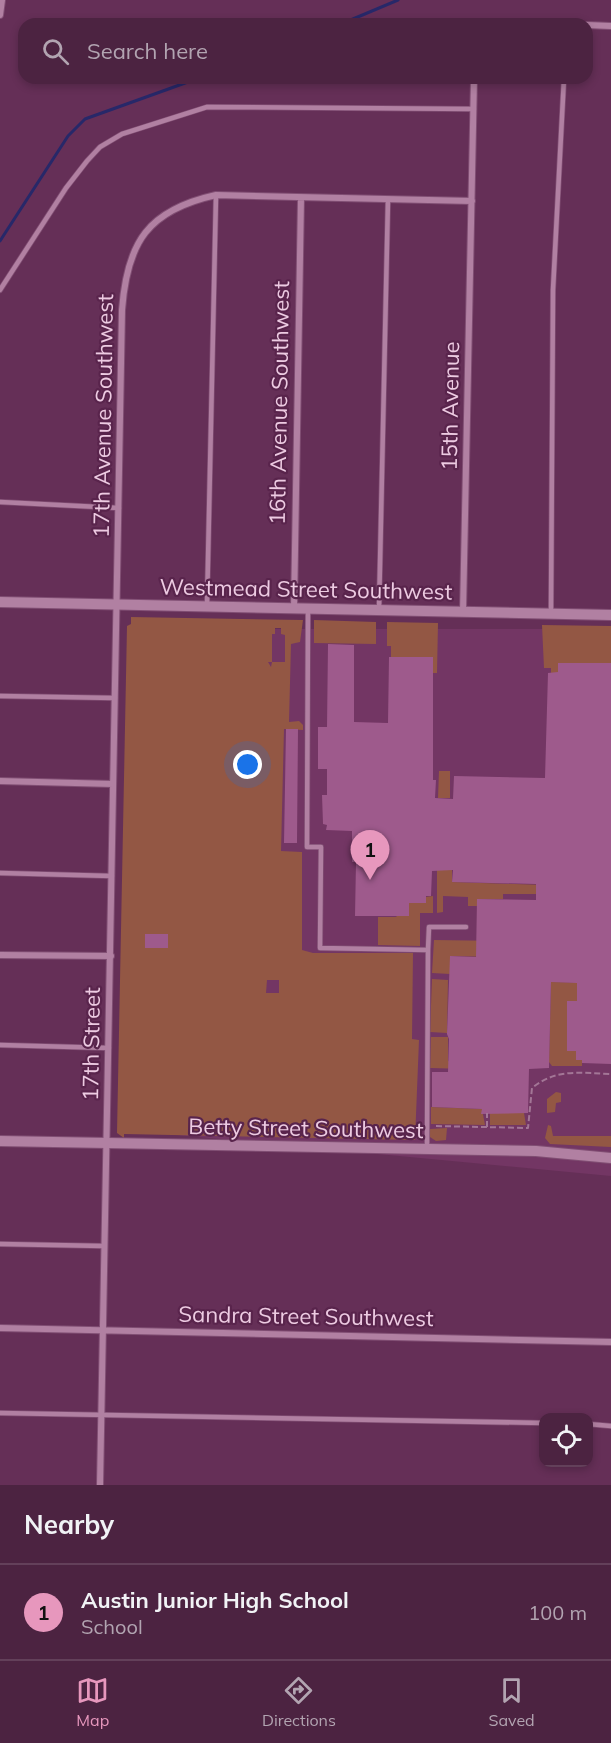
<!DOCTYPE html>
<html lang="en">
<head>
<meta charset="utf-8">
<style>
  body { margin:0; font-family:Mulish,sans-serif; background:#532b48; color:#f1f3f6 }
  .controls { position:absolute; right:18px; bottom:18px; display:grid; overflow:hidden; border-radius:12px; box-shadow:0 3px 9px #0003 }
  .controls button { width:54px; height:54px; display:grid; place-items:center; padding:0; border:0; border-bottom:2px solid #63405a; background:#4c2341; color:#f1f3f6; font:30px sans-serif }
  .you { position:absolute; left:248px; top:765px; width:21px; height:21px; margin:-15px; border:4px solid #fff; border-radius:50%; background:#1a73e8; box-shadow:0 0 0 9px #1a73e833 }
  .badge { display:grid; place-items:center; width:39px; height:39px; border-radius:50%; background:#e797bd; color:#111; font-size:20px; font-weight:700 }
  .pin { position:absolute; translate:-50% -50px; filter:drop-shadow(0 2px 3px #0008) }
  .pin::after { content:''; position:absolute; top:32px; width:21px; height:18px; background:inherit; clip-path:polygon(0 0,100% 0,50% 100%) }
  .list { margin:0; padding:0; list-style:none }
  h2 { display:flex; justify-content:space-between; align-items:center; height:78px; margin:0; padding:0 24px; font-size:26px }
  h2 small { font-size:20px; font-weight:400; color:#b2a4b1 }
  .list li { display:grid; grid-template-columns:39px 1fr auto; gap:18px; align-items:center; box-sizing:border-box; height:96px; padding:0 24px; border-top:2px solid #63405a }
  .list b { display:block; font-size:22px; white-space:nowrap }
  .list p { margin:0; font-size:20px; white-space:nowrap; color:#b2a4b1 }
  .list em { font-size:20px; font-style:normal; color:#b2a4b1 }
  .icon { flex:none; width:33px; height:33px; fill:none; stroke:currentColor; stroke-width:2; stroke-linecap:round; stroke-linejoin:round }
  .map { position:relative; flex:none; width:611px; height:1485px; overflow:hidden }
  .search { position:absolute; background:#4c2341; box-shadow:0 3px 9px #0003; left:18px; right:18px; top:18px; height:66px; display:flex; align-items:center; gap:15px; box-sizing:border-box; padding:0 21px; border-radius:18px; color:#b2a4b1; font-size:22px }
  .sheet { height:174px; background:#4c2341 }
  nav { display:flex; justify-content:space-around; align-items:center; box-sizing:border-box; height:84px; border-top:2px solid #63405a; background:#4c2341; font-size:16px; color:#b2a4b1 }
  nav a { display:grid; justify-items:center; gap:3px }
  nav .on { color:#e797bd }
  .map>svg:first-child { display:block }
  .built { fill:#733664 }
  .green { fill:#935744; fill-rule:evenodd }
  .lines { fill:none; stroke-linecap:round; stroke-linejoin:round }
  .stream { stroke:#272869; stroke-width:3 }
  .building { fill:#9e5a8c }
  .service-casing { stroke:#804e73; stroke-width:6 }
  .minor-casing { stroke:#804e73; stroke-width:8 }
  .tertiary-casing { stroke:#804e73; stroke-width:12 }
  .path { stroke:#a37696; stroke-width:2; stroke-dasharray:6 3; stroke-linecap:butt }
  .service { stroke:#b180a2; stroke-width:4.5 }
  .minor { stroke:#b180a2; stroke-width:6 }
  .tertiary { stroke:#b180a2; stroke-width:10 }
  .labels { text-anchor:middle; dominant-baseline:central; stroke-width:4.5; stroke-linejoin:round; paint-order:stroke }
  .street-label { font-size:22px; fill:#edcbe2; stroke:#59244c }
</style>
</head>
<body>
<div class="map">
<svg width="611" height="1485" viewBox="0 0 611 1485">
  <rect width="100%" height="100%" fill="#652f57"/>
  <!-- built -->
  <path class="built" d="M134,629h477v547l-486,-46z"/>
  <!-- green -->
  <path class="green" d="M131,617l172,3 -3,22 -9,2 -2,78 10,-1 4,4v5l-19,-1 -3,122 21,1v98l11,3h100l-1,86 7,1 -4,100 -291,-6v4l-7,-5 10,-507 4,-2zM275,628h6v6l4,1v27h-13l-1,5 -3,-5h4v-28h3zM267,980h12v13h-13z
    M314,620l62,2v22l-62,-1z
    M387,622l51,1 -1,50h-4v-16h-42v-11h-4z
    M542,625l69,1v37h-53v10h-7v-5h-7z
    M439,771h11v27h-12z
    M437,865h15v17l90,3v9h-39v5h-26v7h-9v-9l-25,-1v16l-6,1z
    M433,896v17h-13v33l-42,-1v-28h18l13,-14h17v-6z
    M434,940l69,1 38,17 -90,-2 -1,18 -18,-1z
    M432,979l16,1 -1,53 -17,-1z
    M551,982l60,1 -22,10h-12v8h-10v50h9v9h6v6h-30l-3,-4z
    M431,1037h17v24l21,1 -1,7 -38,-1z
    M556,1092l5,1v9l-5,1 -1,9 -8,1v-14z
    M431,1107l51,2 3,16 -54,-1z
    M490,1113h34l2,12h-36z
    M548,1125l3,1 2,10h58v11l-61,-3 -5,-6z
    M447,1128l-1,12 -10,1 -6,-4v-8z"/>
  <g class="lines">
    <!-- stream -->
    <path class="stream" d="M341,24l57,-24
      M0,241l68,-105 17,-17 114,-41"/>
  </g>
  <!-- building -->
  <path class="building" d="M328,644l26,1v77l34,1 1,-66h44v123h3l-1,18 18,1 1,-23 91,2 3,-105 10,-1v-9h53v401l-29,-1v-3h-6v-9h-9v-50h10v-18l-26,-1 -2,86 -20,1 -1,44 -47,1 1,-5 -50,-2v-35h16l1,-33 -2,-5 3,-78 26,1 1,-58 59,1v-16l-84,-2 1,-12 -21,1 -1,25h-5v7h-17v13h-54l1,-54h-4v-31l-26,-1 1,-5 -4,-1 -1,-29h5v-26h-9v-42h9z
    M286,729h12l-1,114h-13z
    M145,934h23v14h-23z"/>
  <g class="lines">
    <defs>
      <path id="service" d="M0,290l66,-102 21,-27 13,-14 22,-13 85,-27 267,2
        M0,502l119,6
        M207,606l9,-411
        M308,609l-1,238h14l-1,101 108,2 -1,199
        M379,610l9,-411
        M551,612l2,-322 11,-212
        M0,696l115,2
        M0,873l112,3
        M428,950l1,-23h37
        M0,1045l109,3
        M0,1244l104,2
        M0,1413l544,10
        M588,1424l23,2"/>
      <path id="minor" d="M0,15l2,-15
        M476,24h90
        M587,25l24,1
        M294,608l7,-410
        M463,612l11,-534
        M0,781l113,3
        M0,955l111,1
        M0,1328l611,14
        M100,1485l22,-1175c5,-68 26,-100 94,-115l256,6"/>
      <path id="tertiary" d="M0,602l611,13
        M0,1141l536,10 75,7"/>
    </defs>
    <!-- service casing -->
    <use href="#service" class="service-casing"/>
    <!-- minor casing -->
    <use href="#minor" class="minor-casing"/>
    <!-- tertiary casing -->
    <use href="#tertiary" class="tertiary-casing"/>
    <!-- path -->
    <path class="path" d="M436,1126l92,2 4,-40c24,-20 50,-15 79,-14
      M487,1127v-14"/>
    <!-- service -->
    <use href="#service" class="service"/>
    <!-- minor -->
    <use href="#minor" class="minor"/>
    <!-- tertiary -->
    <use href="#tertiary" class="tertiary"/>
  </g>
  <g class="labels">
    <!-- street labels -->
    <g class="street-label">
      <text transform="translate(279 403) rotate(-89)">16th Avenue Southwest</text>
      <text transform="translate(450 406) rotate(-89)">15th Avenue</text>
      <text transform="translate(103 416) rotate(-89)">17th Avenue Southwest</text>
      <text transform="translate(306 589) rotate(1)">Westmead Street Southwest</text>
      <text transform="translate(91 1044) rotate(-89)">17th Street</text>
      <text transform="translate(306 1128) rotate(1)">Betty Street Southwest</text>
      <text transform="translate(306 1316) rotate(1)">Sandra Street Southwest</text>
    </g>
  </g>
</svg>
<div class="controls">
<button><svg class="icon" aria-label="locate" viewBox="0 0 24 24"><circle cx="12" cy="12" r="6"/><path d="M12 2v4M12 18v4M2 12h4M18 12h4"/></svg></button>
</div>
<div class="you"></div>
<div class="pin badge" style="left:370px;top:880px">1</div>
<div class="search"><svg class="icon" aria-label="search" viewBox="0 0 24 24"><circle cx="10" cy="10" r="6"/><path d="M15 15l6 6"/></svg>Search here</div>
</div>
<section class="sheet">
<h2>Nearby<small></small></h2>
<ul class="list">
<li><span class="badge">1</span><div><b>Austin Junior High School</b><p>School</p></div><em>100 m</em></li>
</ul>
</section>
<nav>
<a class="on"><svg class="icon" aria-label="map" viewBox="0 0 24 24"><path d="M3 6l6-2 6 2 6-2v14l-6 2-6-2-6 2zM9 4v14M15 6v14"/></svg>Map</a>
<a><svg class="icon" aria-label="directions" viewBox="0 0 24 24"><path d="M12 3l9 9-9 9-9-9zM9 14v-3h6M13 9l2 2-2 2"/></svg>Directions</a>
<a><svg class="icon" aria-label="saved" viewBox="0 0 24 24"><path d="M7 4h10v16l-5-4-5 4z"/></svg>Saved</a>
</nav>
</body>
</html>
